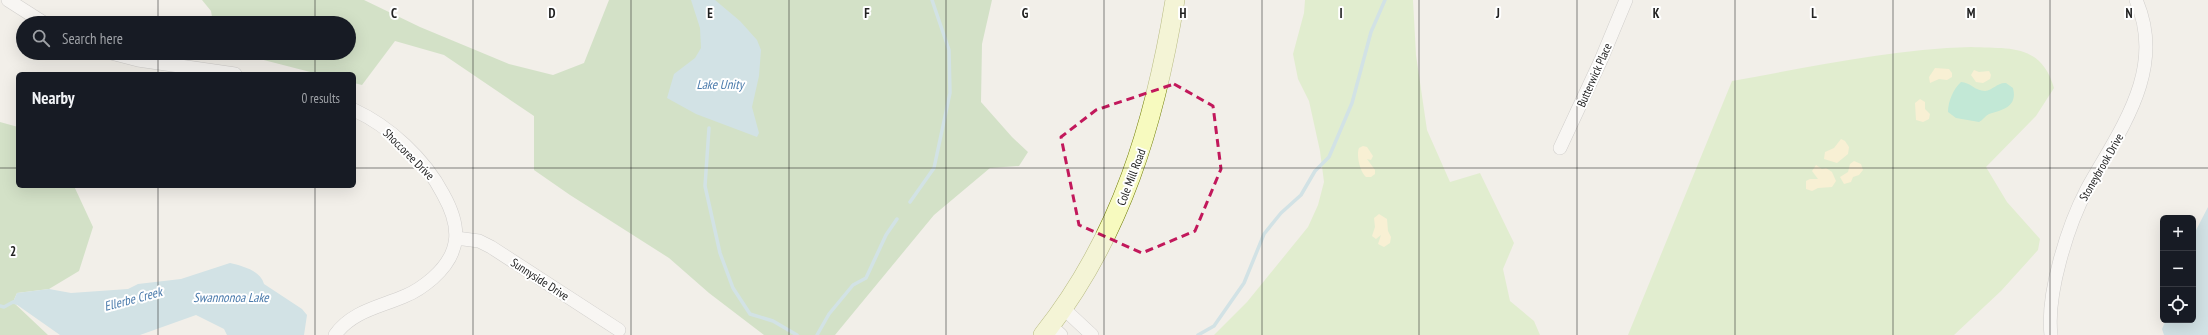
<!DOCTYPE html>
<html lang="en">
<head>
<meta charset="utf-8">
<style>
  body { margin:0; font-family:"PT Sans Narrow",sans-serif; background:#242831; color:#f1f3f6 }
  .controls { position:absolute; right:12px; bottom:12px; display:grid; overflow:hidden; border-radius:6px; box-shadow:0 4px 16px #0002 }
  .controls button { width:36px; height:36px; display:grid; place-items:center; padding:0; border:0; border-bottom:1px solid #363941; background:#171b24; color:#f1f3f6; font:20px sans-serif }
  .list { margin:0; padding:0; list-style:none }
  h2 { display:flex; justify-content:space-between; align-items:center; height:52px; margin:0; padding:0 16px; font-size:17px }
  h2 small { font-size:13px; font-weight:400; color:#9ea1a6 }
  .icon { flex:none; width:22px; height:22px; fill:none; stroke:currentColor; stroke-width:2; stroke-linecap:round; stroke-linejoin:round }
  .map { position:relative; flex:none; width:2208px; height:335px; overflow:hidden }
  .search { position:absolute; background:#171b24; box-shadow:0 4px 16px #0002; left:16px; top:16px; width:340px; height:44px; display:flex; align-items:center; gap:10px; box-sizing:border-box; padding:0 14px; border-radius:22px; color:#9ea1a6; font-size:15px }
  .panel { position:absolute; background:#171b24; box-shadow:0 4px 16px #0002; left:16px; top:72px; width:340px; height:116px; border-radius:6px }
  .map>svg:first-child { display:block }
  .grass { fill:#cdebb0 }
  .forest { fill:#add19e }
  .sand { fill:#fff1ba }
  .pitch { fill:#88e0be }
  .water { fill:#aad3df }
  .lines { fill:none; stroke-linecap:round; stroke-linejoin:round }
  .stream { stroke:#aad3df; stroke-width:3.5 }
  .street-casing { stroke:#a9a9a9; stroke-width:14 }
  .secondary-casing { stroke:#707d05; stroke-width:20 }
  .street { stroke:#fff; stroke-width:13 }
  .secondary { stroke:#f7fabf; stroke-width:19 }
  .marked { fill:none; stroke:#c2185b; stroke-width:3; stroke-dasharray:8 5; stroke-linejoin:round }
  .grid { fill:none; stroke:#222; stroke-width:1; stroke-opacity:0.55 }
  .labels { text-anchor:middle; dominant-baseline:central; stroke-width:4; stroke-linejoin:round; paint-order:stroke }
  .street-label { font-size:12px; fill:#222; stroke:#fff }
  .water-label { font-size:13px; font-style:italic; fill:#4a7aab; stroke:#fff }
  .grid-label { font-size:13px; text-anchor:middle; font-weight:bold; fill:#222; stroke:#fff; stroke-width:4; stroke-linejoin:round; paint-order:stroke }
</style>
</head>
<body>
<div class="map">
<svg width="2208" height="335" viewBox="0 0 2208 335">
  <rect width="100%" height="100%" fill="#f2efe9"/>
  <!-- grass -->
  <path class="grass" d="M1305,0h108l3,55 11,75 23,52 30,-9 34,70 -11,26 7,32 24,20 6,14h-326l33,-33 61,-75 10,-22 6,-23 -4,-31 -11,-50 -11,-22 -5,-25 11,-41z
    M1971,47c38,2 70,-4 83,41l-18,28 -50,51 21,35 33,37 -2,11 -37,41 -47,44h-326l104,-254c79,-14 159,-32 239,-34z"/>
  <!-- forest -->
  <path class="forest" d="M202,0h162l56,27 89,37 44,11 31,-12 25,-63h383l-10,44 -1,58 31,35 16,15 -9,14 -29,2 -56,47 -99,120h-71l-55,-42 -40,-35 -99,-63 -36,-25v-54l-90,-61 -49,-14 -33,44 -8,-2v-9h-36l-82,-21h113v-30h-136l-2,-12z
    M0,122l18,5v59h56l19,41 -14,44 -30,18 -32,4 -4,9 35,33h-48z"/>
  <!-- sand -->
  <path class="sand" d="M1935,68l14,1 3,4v4l-5,3 -8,-1 -9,4 -1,-6z
    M1974,70l5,2 10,-1 2,4 -1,4 -7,4 -7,-1 -5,-7z
    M1920,99l5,3v7l5,5 -1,5 -6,3 -7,-2 -1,-17z
    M1841,139l4,2 4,6 -1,7 -11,9 -13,-4 1,-7 9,-4z
    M1363,146l4,1 6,9 -2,4 -4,-1 8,11v4l-4,3h-5c-6,-5 -10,-22 -7,-29z
    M1854,161l7,3 2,6 -4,5 -6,2 -2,5 -7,2 -4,-7 8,-5 2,-8z
    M1816,165l6,4 4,-1 6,4 4,9 -4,6 -14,1 -6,3 -6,-2v-8l4,-2h8l-6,-8z
    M1379,214l8,5 1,12 3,6 -1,6 -6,4 -6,-3 3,-9 -5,4 -4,-3 3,-9 -1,-9z"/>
  <!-- pitch -->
  <path class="pitch" d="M1961,82c9,0 14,9 24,9 8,-1 13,-9 21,-8l7,5c5,19 -11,22 -24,26 -4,2 -6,6 -10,8l-23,-4 -8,-6c0,-10 5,-23 13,-30z"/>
  <!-- water -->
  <path class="water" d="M691,0h24l25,21 17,19 4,10 -2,26 -7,31 7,26 -2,4 -61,-23 -29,-16 7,-24 21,-16 6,-10 -1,-20z
    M2208,207v128h-44l-2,-6 4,-9h27v-84z
    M230,263c12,3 30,7 34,21l38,25 5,6 -3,20h-77l-3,-6 -28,-14 -56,20h-80l-47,-33 4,-9 32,-4 22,4 57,-4 10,-5 43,-5z"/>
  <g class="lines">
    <!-- stream -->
    <path class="stream" d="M709,128l-4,58 15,67 13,35 17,26 23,7 24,14
      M910,202l24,-34 16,-75 -1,-43 -17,-50
      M0,306l4,1 9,-5 4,1
      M817,335l12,-21 24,-29 13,-7 20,-43 11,-16
      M1198,335l16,-9 30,-43 20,-49 17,-21 20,-18 14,-24 14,-14 23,-54 19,-71 14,-32"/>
    <defs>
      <path id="street" d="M8,0l36,23
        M111,53l27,7 97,14
        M1560,148l41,-88 25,-60
        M456,238l23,3 12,6 128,83
        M1063,308l29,27
        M1050,325l11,10
        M335,335c17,-24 45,-28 70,-39 10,-4 20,-11 28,-18 29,-26 28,-52 10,-84 -18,-35 -54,-68 -89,-84
        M2051,335c-5,-41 17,-110 36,-146 32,-58 80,-119 49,-189"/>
      <path id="secondary" d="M1043,335c78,-98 112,-213 132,-335"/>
    </defs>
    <!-- street casing -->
    <use href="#street" class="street-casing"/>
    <!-- secondary casing -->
    <use href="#secondary" class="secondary-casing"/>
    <!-- street -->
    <use href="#street" class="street"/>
    <!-- secondary -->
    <use href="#secondary" class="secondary"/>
  </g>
  <!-- marked area -->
  <path d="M0 0H2208V335H0ZM1174,84l39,22 8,63 -26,62 -53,22 -63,-28 -18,-88 35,-27z" fill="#f2efe9" fill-opacity=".55" fill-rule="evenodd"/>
  <path class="marked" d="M1174,84l39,22 8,63 -26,62 -53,22 -63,-28 -18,-88 35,-27z"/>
  <!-- grid -->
  <path class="grid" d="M158,0v23M315,0v23M473,0v335M631,0v335M789,0v335M946,0v335M1104,0v335M1262,0v335M1419,0v335M1577,0v335M1735,0v335M1893,0v335M2050,0v335M158,53v21M315,53v21M0,168h18M354,168h1854M158,186v149M315,186v149"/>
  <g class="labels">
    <!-- street labels -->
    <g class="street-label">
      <text transform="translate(1594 75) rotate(-66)">Butterwick Place</text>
      <text transform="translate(409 154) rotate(45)">Shoccoree Drive</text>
      <text transform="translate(2101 167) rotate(-60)">Stoneybrook Drive</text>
      <text transform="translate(1131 177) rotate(-69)">Cole Mill Road</text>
      <text transform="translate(540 279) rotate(33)">Sunnyside Drive</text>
    </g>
    <!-- water labels -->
    <g class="water-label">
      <text x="720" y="84">Lake Unity</text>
      <text x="231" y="297">Swannonoa Lake</text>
      <text transform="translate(133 299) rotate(-15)">Ellerbe Creek</text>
    </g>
  </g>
  <g class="grid-label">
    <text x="394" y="18">C</text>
    <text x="552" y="18">D</text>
    <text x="710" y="18">E</text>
    <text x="867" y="18">F</text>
    <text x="1025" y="18">G</text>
    <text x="1183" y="18">H</text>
    <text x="1341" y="18">I</text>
    <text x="1498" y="18">J</text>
    <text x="1656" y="18">K</text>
    <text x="1814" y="18">L</text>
    <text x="1971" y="18">M</text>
    <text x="2129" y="18">N</text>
    <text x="13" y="256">2</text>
  </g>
</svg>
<div class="controls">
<button>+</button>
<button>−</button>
<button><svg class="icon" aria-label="locate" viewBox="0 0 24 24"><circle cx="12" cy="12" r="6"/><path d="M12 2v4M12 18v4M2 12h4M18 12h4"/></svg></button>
</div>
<div class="search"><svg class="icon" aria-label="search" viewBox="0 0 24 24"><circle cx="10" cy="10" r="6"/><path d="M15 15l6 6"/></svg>Search here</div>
<section class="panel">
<h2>Nearby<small>0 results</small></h2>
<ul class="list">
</ul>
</section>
</div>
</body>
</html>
